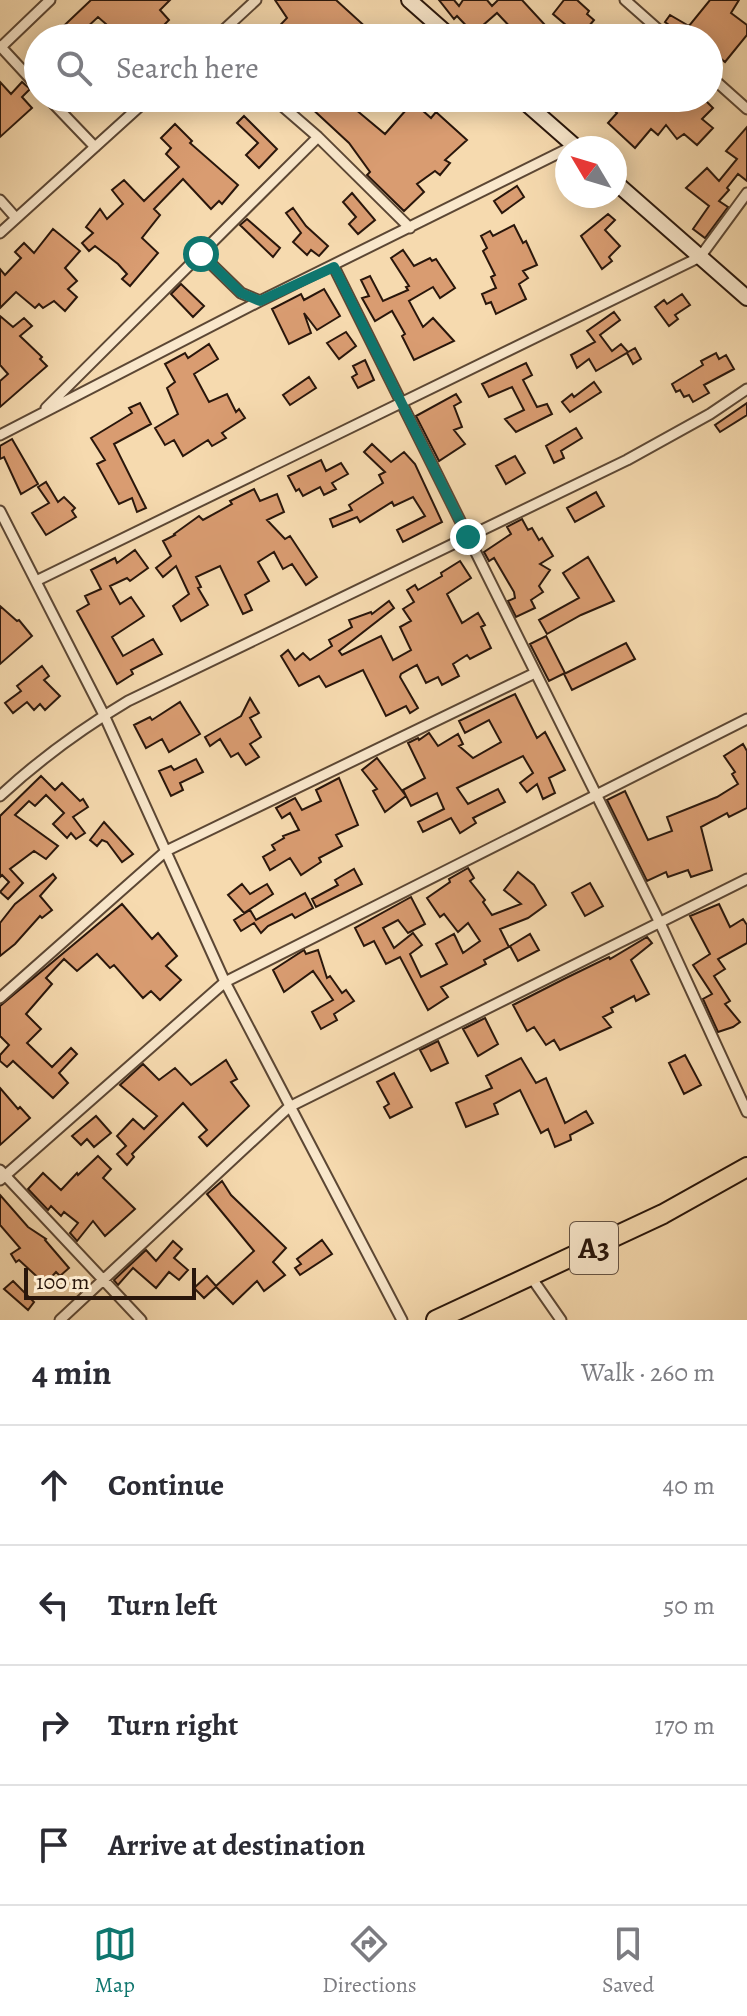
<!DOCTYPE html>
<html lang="en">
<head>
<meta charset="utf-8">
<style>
  body { margin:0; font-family:Alegreya,serif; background:#f7f7f7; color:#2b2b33 }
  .compass { position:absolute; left:555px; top:136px; width:72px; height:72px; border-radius:50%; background:#fff; box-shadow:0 4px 20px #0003; rotate:308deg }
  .scale { position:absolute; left:24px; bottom:20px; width:172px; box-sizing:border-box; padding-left:8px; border:4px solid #29160b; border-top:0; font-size:22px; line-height:28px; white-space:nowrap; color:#29160b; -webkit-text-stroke:6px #f9e7cb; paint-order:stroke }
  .stop { position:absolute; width:24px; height:24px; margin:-18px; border:6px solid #0f766e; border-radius:50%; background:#fff }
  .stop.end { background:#0f766e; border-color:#fff; box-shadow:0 2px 8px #0008 }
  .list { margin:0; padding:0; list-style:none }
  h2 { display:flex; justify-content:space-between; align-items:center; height:104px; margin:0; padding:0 32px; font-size:34px }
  h2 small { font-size:26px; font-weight:400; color:#7c7c81 }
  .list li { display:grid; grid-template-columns:52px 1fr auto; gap:24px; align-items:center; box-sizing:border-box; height:120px; padding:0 32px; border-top:2px solid #e1e1e2 }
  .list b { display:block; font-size:30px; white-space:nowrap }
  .list em { font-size:26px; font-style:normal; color:#7c7c81 }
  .icon { flex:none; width:44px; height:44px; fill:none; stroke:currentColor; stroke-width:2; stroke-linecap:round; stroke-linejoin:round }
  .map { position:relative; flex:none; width:747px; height:1320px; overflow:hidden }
  .search { position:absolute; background:#fff; box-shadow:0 4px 20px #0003; left:24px; right:24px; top:24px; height:88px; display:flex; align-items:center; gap:20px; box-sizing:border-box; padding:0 28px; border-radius:44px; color:#7c7c81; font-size:30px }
  .sheet { height:584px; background:#fff }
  nav { display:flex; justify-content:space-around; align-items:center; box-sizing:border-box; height:112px; border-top:2px solid #e1e1e2; background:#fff; font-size:22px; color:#7c7c81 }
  nav a { display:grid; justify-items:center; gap:4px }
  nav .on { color:#0f766e }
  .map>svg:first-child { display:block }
  .building { fill:#d99c71; stroke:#29160b; stroke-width:2 }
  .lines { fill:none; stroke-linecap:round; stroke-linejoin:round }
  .street-casing { stroke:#5c4734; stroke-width:13 }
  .secondary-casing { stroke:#29160b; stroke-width:18 }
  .highway-casing { stroke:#29160b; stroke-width:22 }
  .street { stroke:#f9e7cb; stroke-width:9 }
  .secondary { stroke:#f9e7cb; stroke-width:14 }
  .highway { stroke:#f6daaf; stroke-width:18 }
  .route { stroke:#0f766e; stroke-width:10 }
  .labels { text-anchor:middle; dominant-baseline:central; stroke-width:8; stroke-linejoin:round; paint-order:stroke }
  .shield { fill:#f9e7cb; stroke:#675545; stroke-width:2 }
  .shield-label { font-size:30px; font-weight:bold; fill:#29160b }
</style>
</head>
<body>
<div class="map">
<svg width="747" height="1320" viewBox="0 0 747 1320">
  <rect width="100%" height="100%" fill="#f6daaf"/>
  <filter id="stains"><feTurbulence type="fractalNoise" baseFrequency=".0025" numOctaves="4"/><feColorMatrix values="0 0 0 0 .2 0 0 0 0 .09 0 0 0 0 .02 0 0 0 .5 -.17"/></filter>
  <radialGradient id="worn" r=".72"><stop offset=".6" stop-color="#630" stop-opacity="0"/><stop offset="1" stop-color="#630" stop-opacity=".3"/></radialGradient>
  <!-- building -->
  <path class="building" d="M91,0h79l-10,10 9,10 -18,18h-29l-24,-21 -14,13 8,8h-41z
    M275,0h61l33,30 -7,8h-8l-7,-7 -6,7h-13l-4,-4 -4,4h-11l-12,-11 -11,11h-18l19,-20z
    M439,0h15l5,6 4,-6h24l5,6 6,-6h24l35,38h-47l6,-5 -19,-20 -16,14 2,3 -7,6 -19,-20 -3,3z
    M564,0h13l12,11 -2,3 7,6 -14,17 -27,-23z
    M710,0h29l-8,13 16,12v10l-22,27 -16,-13v-11h-30l2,-4 -16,-12 5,-7 19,11z
    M0,82l11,12 11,-12 8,7 -8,8 10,11 -32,29z
    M316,98h30l4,5 -1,1 36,30 28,-32 18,16 5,-6 31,28 -22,20 5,3 -10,12 -5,-4 -18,13 7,8 -20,19 -37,-36 3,-3 -21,-29 -41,-38z
    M599,98h65l7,8 7,-8h25l10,10 -11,11 11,9 -16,17 -13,-11 -7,5 -11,-14 -8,10 -7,-6 -16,19 -27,-25 9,-10z
    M244,116l33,33 -18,19 -13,-13 12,-12 -21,-20z
    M175,124l17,17 -2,2 48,42 -16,19 -3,-3 -8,8 -28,-30 -29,30 6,6 -18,23 16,15 -28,33 -8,-7 5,-5 -9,-10 -23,-18 -6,5 -7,-8 11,-10 -7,-6 14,-18 7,10 16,-15 -11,-14 12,-10 20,21 35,-34 -13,-13 5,-6 -10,-10z
    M747,127v54l-9,-7 -11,14 2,2 -10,11 9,6 -23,31 -12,-9 16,-23 -23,-18 21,-20 12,13 18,-22 -11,-8z
    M517,186l7,11 -22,16 -8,-12z
    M352,193l23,27 -17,14 -9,-10 7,-7 -13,-15z
    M293,208l13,18 22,20 -9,10 -8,-6 -4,5 -14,-13 8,-9 -15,-20z
    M608,214l7,6 -10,10 15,16 -11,11 3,4 -10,8 -21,-33z
    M247,219l33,29 -7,9 -33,-32z
    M514,225l9,18 3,-2 11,24 -14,6 5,7 -9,6 7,15 -30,15 -5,-12 -5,2 -4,-10 14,-6 -5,-11 4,-2 -12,-24 4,-3 -6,-12 9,-5 3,5z
    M53,229l27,22 -15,17 12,13 -9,8 9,8 -12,14 -11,-10 -11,7 -4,-4 -4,4 -19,-16 -16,16v-39l5,6 16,-17 -6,-6 9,-9 10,10z
    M403,250l11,16 16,-8 2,3 4,-2 19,29 -15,10 -7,-11 -24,14 14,26 10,-9 21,23 -40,19 -12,-24 3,-2 -13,-23 -17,10 -13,-23 7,-2 -8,-16 9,-4 13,25 25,-11 -2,-3 3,-1 -18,-28z
    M181,284l23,22 -11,11 -22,-23z
    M324,289l16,27 -23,14 -13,-17 7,20 -22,11 -17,-35 29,-15 3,6z
    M682,294l8,11 -15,10 3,4 -9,7 -14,-19 9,-7 3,4z
    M614,312l6,8 -20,15 12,16 9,-7 7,8 7,-4 6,11 -8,5 -6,-11 -31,18 -7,-12 -12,9 -6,-13 24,-13 -8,-11z
    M0,316l13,11 11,-9 8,8 -12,10 22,21 -2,2 7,7 -47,41v-26l8,-7 -8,-9z
    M346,332l10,14 -17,13 -12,-16z
    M209,344l9,15 -24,15 15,28 18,-8 9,18 3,-3 6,9 -23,15 4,5 -14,8 -4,-6 -25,16 -9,-16 -9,5 -10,-17 23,-14 -11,-26 8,-6 -10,-18 20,-11 3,5z
    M716,353l3,6 7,-4 8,14 -30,16 5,8 -16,9 -4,-7 -5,2 -4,-7 -4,2 -4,-8 31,-19 -2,-4z
    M365,360l9,20 -16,8 -6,-11 5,-3 -4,-8z
    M526,363l6,12 -9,5 14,27 10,-3 5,10 -36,18 -11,-13 19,-9 -12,-23 -23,10 -7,-13z
    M309,377l7,11 -26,17 -7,-10z
    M594,382l7,10 -31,20 -8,-10 10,-8 2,3z
    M456,394l5,8 -7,4 8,21 -8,3 11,14 -26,17 -23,-45z
    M140,403l11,21 -37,20 32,64 -9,4 -5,-14 -13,6 -22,-40 8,-4 -14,-22 41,-25 -3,-5z
    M747,403v12l-27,17 -5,-7z
    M576,428l6,10 -21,13 3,7 -10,5 -8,-17z
    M12,439l26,45 -17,10 -17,-37 -4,2v-13z
    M372,444l19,18 13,-10 11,12 27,58 -39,20 -6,-12 28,-14 -12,-19 -19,9 -2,-4 -32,20 -3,-5 -24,10 -3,-8 22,-9 -3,-5 34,-22 -4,-8 6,-3 -21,-20z
    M515,456l10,17 -19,11 -10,-18z
    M321,460l5,11 15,-8 7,11 -16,9 4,6 -12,6 -4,-8 -17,9 -4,-7 -3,2 -8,-15z
    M46,482l12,20 6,-5 11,11 -3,3 4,6 -30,18 -14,-22 17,-10 -11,-16z
    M254,489l6,12 17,-7 7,18 -17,8 18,19 5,-3 27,41 -11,8 -14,-21 -9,5 -9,-17 -16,10 11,19 -24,14 7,15 -9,4 -23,-48 -24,11 5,10 -3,1 10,17 -27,16 -8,-15 16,-12 -13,-28 -13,11 -7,-9 15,-12 -8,-15 12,-6 -1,-1 25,-18 4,4 29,-16 -2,-3z
    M596,492l8,14 -29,16 -8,-14z
    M522,519l6,11 4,-2 7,12 3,-2 11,18 -13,8 10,6 -11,16 4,6 -12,8 4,8 -19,9 -8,-16 7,-3 -1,-6 -20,-34 -5,3 -5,-9 27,-18 -4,-7z
    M135,550l13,18 -18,13 -3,-3 -17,8 10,18 11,-7 13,19 -32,21 11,19 30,-17 9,15 -31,16 2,4 -16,10 -40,-73 12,-7 -4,-8 16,-7 -10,-19 24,-12 2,5z
    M588,557l26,44 -33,14 -34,19 -8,-14 40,-22 -16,-25z
    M460,561l11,17 -24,16 15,29 16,-10 7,12 -4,2 10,21 -21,11 -3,-4 -14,9 6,12 -17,9 -4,-8 -12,6 -9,-18 -16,9 -1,3 18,31 -8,5 -4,-7 -20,10 -23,-46 -37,17 -7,-11 -20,10 -18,-30 7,-6 7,10 8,-7 7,7 22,-14 -3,-6 23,-13 -3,-7 22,-8 1,2 17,-13 5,7 -55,43 3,4 39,-19 12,24 18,-10 -11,-23 11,-6 -8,-12 11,-7 -7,-12 8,-5 3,5 24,-14 -1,-3z
    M0,606l17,15 2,-1 13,16 -32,28z
    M546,636l19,37 -16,8 -19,-37z
    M626,643l9,16 -63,31 -8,-16z
    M42,666l7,10 -5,4 16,16 -15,14 -5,-6 -6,6 -7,-8 -14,11 -8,-10 16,-12 -4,-5z
    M515,694l22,44 8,-6 20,38 -16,8 6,15 -12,6 -6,-15 -10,8 -7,-9 13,-10 -10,-17 -66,32 11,16 30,-15 7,13 -32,16 3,5 -16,10 -9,-15 -28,14 -5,-10 26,-13 -7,-16 -26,13 -8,-16 22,-12 -17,-35 10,-5 1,2 10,-7 9,13 20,-12 5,10 -4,2 14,12 28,-16 -12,-22 -24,13 -6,-12z
    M250,698l9,15 -9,5 11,19 -11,7 9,13 -13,8 -8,-12 -7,4 -11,-18 -10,7 -5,-9 36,-21z
    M180,702l20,32 -31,18 -7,-13 -16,9 -12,-23 16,-8 2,3z
    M743,744l4,7v57l-18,9 -2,-4 -26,14 11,43 -21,7 -3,-7 -20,7 -2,-5 -19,9 -40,-81 18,-9 23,49 24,-9 -5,-14 50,-20 21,-13 -6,-10 3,-2 -11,-16z
    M377,758l29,38 -21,16 -12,-21 4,-2 -15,-19z
    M196,759l7,13 -23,11 3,7 -12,6 -12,-25 12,-5 3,4z
    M41,776l14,14 7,-7 18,18 3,-2 5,8 -15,10 12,16 -9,6 -5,-6 -4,5 -14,-14 11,-11 -18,-18 -11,11 -6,-5 -14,14 43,31 -12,13 -12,-8 -24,18 13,14 -15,16 -8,-7 9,-10 -7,-7 -2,2v-61z
    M339,778l19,47 -22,10 6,11 -23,12 2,4 -20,13 -11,-17 -20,12 -7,-13 12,-7 -3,-5 12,-7 -1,-2 16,-6 -9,-17 -8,5 -6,-10 19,-10 7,12 19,-9 -5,-11z
    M104,822l29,32 -11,8 -15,-20 -5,-2 -5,6 -7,-6z
    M468,868l6,10 -4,3 15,19 -2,2 9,13 29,-11 -17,-14 14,-18 16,13 12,20 -18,13 -28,11 9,18 -25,13 2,4 -45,23 7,10 -20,13 -28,-53 -14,7 -12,-23 -10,5 -9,-18 56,-31 14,27 -17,9 -10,-13 -15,8 11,20 19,-15 9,12 -12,9 11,23 26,-13 -11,-20 18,-10 9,19 17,-12 -12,-18 -10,9 -14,-18 -4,3 -13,-19 23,-16 -1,-3z
    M354,869l8,15 -46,23 -4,-8 26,-14 -3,-5z
    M53,874l3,4 -16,18 12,14 -10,8 -2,-2 -25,28 -15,12v-33l15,-19z
    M590,883l13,23 -18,10 -13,-23z
    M242,884l8,10 17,-10 6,10 -29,19 -16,-18z
    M305,893l8,15 -18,10 -3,-4 -24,12 -7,7 -7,-10 -13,8 -7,-11 16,-10 6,10z
    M122,904l30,35 6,-6 9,11 10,12 -11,10 15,14 -21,20 -9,-9 -8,7 -29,-33 -4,3 -13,-14 -20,17 -13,-12 -18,19 6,6 -26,30 15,15 -14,14 25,24 19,-19 6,6 -18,19 9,10 -15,15 -40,-37 -6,6 -7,-6v-6l9,-10 -9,-9v-30z
    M719,904l11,23 13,-8 4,6v18l-29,16 7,10 -11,7 16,25 -5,3 15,18 -7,5 -15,5 -15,-33 9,-5 -19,-29 17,-11 -20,-38z
    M530,934l9,16 -21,11 -8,-15z
    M647,937l5,6 -21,17 18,34 -13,7 -2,-5 -23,12 2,4 -10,5 8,10 -51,23 -6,-10 -8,5 -12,-18 -7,4 -14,-26 53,-27 43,-21 1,2z
    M304,950l2,4 12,-4 9,28 3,-2 12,17 4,-3 8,11 -20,13 3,6 -16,9 -9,-17 21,-12 -20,-29 -29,21 -11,-22z
    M485,1018l13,26 -20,12 -15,-27z
    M438,1041l10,22 -17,8 -11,-21z
    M685,1055l16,30 -17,9 -15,-31z
    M521,1058l15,25 10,-5 19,45 21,-12 7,12 -23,12 1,5 -16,7 -7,-18 -7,4 -21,-43 -26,14 4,10 -32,13 -10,-24 36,-15 -6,-12z
    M226,1060l11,19 -6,3 18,24 -42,40 -8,-9 8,-7 -24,-27 -51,51 2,3 -7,8 -10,-11 9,-8 -9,-10 16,-17 11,10 13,-13 -37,-31 23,-21 16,16 16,-12 16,17z
    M394,1073l18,34 -22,11 -6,-11 5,-3 -12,-22z
    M0,1088l18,21 2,-2 10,11 -30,27z
    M96,1116l15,17 -17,14 -7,-8 -6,6 -9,-9z
    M98,1156l13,13 -8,9 32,31 -30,27 -12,-15 -16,20 -7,-8 8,-10 -14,-11 -3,4 -10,-10 -3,4 -20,-21 15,-16 18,17 16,-17 1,2z
    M222,1181l9,14 55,53 -13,14 12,13 -21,16 -7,-10 -24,23 -17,-17 -12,11 -10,-10 13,-12 9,10 38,-35 -47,-57z
    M0,1195l28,32 18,12 -1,1 24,28 -9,8 -4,-4 -11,12 -26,-24 -3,2 -5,-8 9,-6 -20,-23z
    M322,1240l10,14 -32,21 -5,-7 6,-4 -4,-5z
    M173,1241l9,8 -8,9 14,12 -9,10 -10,-8 -13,16 -23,-20 -15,17 -4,-5 32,-30 10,11z
    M13,1281l21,21 -6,8 -24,-21z"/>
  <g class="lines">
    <defs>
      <path id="street" d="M625,0l43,38
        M215,38l41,-38
        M0,46l38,41
        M0,48l50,-48
        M709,75l38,34
        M48,98l47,49
        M273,98l45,39 92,91
        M0,200l16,18
        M0,233l149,-135
        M201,254l40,39 19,8
        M334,267l326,656 87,189
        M46,408l272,-271
        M0,435l260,-134 307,-152
        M0,511l104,204 121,267 177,338
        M36,581l664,-324 47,-64
        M0,796c40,-37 81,-67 128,-95l499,-241 83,-46 37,-25
        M0,998l166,-147 369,-178
        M0,1170l141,150
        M0,1180l225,-198 522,-263
        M531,1277l30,43
        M60,1320l229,-213 458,-228"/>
      <path id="secondary" d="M409,0l43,38
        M520,98l57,50
        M615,182l132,116"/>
      <path id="highway" d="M436,1320l227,-106 84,-47"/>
    </defs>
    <!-- street casing -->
    <use href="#street" class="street-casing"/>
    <!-- secondary casing -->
    <use href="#secondary" class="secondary-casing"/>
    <!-- highway casing -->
    <use href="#highway" class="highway-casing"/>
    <!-- street -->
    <use href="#street" class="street"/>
    <!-- secondary -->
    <use href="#secondary" class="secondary"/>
    <!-- highway -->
    <use href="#highway" class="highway"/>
  </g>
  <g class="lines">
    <!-- route -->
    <path class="route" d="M201,254l40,39 19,8 74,-34 134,270"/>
  </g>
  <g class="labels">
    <!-- shield labels -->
    <rect class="shield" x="570" y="1222" width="48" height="52" rx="6"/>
    <g class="shield-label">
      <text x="594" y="1248">A3</text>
    </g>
  </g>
  <rect width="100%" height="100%" filter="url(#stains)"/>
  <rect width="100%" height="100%" fill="url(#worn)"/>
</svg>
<svg class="compass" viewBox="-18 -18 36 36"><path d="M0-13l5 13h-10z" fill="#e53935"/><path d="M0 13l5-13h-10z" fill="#7c7c81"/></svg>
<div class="scale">100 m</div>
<div class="stop" style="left:201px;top:254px"></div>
<div class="stop end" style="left:468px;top:537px"></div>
<div class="search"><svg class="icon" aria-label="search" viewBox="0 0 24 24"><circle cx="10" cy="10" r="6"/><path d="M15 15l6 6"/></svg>Search here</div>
</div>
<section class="sheet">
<h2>4 min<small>Walk · 260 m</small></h2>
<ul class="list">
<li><svg class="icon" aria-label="ahead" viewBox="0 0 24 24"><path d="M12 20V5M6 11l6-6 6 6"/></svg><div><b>Continue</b></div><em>40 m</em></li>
<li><svg class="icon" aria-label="left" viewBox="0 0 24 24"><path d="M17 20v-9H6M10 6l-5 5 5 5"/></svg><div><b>Turn left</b></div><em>50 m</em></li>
<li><svg class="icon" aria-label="right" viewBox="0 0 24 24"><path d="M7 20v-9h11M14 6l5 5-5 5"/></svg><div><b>Turn right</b></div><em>170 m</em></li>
<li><svg class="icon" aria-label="arrive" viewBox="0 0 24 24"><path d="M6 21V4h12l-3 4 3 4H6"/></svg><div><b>Arrive at destination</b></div></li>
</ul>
</section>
<nav>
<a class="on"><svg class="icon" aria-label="map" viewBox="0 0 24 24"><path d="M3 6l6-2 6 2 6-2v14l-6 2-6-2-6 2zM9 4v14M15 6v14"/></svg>Map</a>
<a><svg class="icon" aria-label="directions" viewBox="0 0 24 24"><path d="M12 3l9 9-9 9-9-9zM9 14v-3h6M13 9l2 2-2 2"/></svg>Directions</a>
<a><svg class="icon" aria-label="saved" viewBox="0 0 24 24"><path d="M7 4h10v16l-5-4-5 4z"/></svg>Saved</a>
</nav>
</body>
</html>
